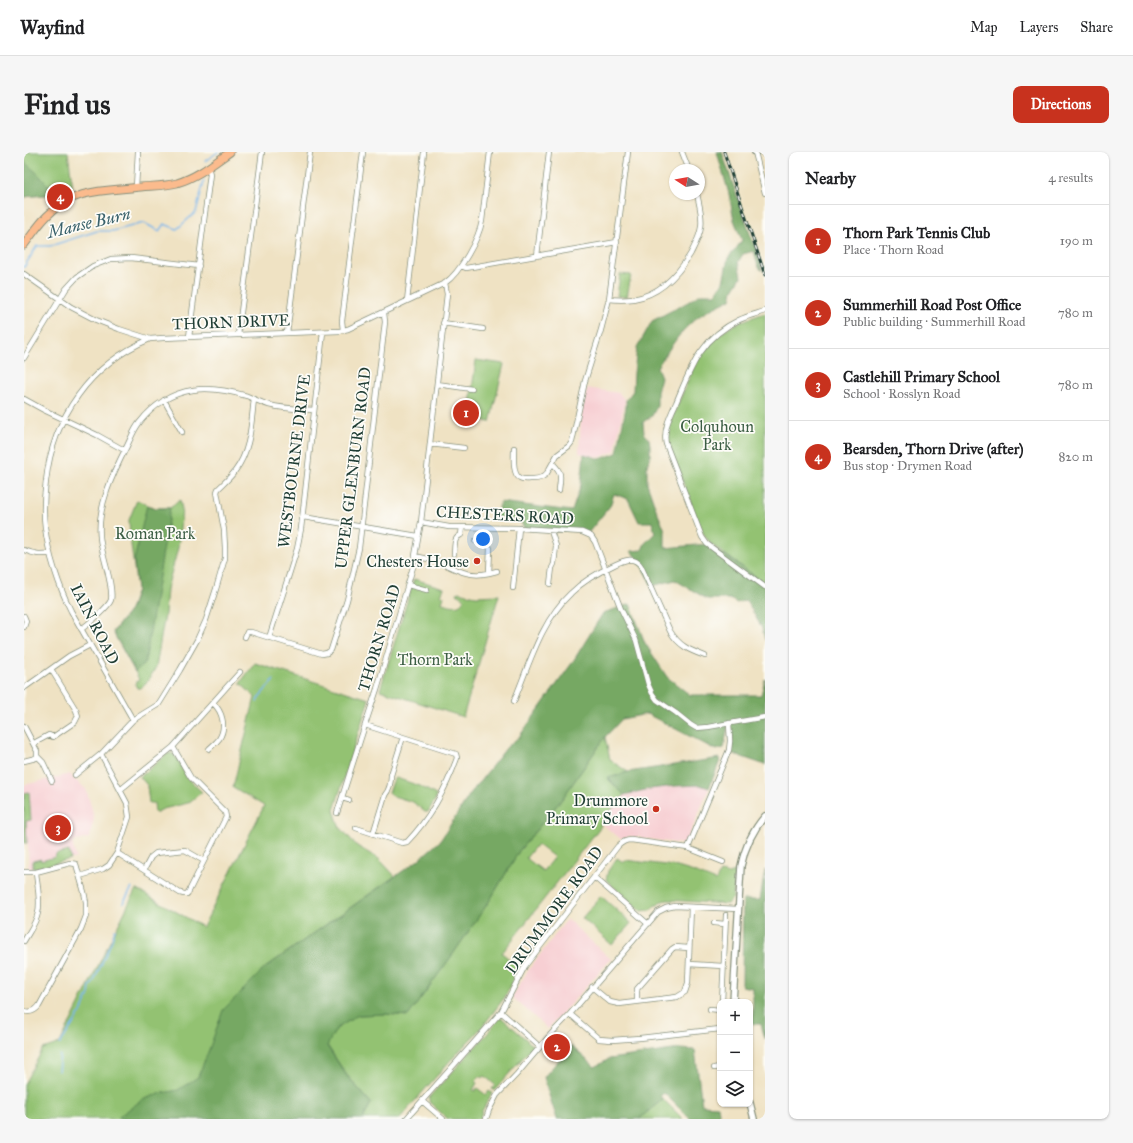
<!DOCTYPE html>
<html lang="en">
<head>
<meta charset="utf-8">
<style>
  body { margin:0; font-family:"IM FELL Great Primer",serif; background:#f6f6f6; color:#202124 }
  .controls { position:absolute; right:12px; bottom:12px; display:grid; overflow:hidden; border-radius:8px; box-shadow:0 1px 3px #0004 }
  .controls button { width:36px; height:36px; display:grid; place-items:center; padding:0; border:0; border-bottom:1px solid #e0e0e0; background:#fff; color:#202124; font:20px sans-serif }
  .compass { position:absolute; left:645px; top:12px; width:36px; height:36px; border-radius:50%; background:#fff; box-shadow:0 1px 3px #0004; rotate:281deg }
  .you { position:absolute; left:459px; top:387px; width:14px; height:14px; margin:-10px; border:3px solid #fff; border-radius:50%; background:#1a73e8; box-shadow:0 0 0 6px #1a73e833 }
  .badge { display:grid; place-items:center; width:26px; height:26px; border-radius:50%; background:#c8321e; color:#fff; font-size:13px; font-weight:700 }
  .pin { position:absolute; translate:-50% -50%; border:2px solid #fff; box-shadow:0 1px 4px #0006 }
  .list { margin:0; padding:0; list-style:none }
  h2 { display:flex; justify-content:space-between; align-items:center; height:52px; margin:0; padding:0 16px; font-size:17px }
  h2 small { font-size:13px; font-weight:400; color:#757577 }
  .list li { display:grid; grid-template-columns:26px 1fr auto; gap:12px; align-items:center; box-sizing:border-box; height:72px; padding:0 16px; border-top:1px solid #e0e0e0 }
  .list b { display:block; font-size:15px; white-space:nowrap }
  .list p { margin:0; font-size:13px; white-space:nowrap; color:#757577 }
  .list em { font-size:13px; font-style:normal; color:#757577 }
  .icon { flex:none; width:22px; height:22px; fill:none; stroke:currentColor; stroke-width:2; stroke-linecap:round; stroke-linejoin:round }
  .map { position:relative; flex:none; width:741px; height:967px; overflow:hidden; border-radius:8px }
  header { display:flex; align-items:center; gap:24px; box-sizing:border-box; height:56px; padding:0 20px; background:#fff; border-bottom:1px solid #e0e0e0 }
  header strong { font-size:19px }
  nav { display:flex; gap:22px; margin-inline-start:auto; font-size:14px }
  .intro { display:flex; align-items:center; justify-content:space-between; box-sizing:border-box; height:96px; padding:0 24px }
  h1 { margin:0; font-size:28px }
  .button { padding:10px 18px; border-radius:8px; background:#c8321e; color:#fff; font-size:14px; font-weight:700 }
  main { display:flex; gap:24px; padding:0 24px }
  aside { flex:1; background:#fff; border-radius:8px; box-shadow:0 1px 3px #0004 }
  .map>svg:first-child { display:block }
  .built { fill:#f7cfd3 }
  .green { fill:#93c272; stroke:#598053; fill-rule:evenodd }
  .forest { fill:#76a864; stroke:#4a724c }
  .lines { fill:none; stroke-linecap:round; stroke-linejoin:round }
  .stream { stroke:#77b5ea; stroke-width:1.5 }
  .minor-casing { stroke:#87907c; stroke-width:6 }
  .tertiary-casing { stroke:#87907c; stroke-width:8 }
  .primary-casing { stroke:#87907c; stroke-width:9 }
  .minor { stroke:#fff; stroke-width:4.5 }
  .tertiary { stroke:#fff; stroke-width:5.5 }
  .primary { stroke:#fbbb8d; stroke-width:7 }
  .rail-casing { stroke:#1f3d34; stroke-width:3 }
  .rail { stroke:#fdfcf7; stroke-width:1.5; stroke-dasharray:4.5; stroke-linecap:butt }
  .poi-dot { fill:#c8321e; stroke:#fdfcf7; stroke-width:1.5 }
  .labels { text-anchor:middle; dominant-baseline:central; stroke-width:3.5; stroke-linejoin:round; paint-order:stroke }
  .street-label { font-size:16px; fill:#1f3d34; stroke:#fdfcf7 }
  .park-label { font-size:16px; fill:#3c5e44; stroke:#fdfcf7 }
  .poi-label { font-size:16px; fill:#1f3d34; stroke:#fdfcf7; text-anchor:end }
  .water-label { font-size:17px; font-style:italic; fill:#39616b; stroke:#fdfcf7 }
</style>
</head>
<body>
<header>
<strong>Wayfind</strong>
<nav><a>Map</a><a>Layers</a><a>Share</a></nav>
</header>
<div class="intro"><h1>Find us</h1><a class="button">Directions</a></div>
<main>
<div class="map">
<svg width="741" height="967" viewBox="0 0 741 967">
  <rect width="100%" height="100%" fill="#fdfcf7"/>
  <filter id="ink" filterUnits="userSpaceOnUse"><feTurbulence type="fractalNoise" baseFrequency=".025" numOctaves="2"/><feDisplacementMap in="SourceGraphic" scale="8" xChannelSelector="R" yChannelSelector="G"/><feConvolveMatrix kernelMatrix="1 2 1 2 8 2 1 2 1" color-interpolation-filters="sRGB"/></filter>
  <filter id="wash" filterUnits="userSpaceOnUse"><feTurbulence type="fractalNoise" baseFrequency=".012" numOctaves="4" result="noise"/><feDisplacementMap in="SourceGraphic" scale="16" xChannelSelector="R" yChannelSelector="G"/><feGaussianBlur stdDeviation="0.9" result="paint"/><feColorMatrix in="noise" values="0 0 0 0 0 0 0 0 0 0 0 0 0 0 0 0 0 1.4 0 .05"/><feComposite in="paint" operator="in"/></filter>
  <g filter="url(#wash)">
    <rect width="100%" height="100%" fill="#efe2c3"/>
    <!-- built -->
    <path class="built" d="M563,236l32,5 6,7 -10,51 -15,6 -21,-4 2,-37z
      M46,622l3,4 13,11 6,20 2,10 -5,19 -17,4 4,16 -39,10 -8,1 -1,-24 -1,-2h-3v-58z
      M676,633l9,3 -22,53 -4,3 -42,-6 -1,-2h-3v2l-6,-1v-2l-2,2 -8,2 -21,-16 24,-28 25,-6z
      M543,767l44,40 -63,70 -36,-32 17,-28z"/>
    <!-- green -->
    <path class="green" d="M0,0h44l5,39 -49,6z
      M596,122l11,1 -4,22 -10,-1z
      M741,161v271l-55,-41 -7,-10 -11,-26 -11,-31 -14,-35v-11l4,-10 22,-51 10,-17 17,-18 12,-8 10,-5z
      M452,208l28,4 -14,58 -22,-3z
      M113,348l18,8h15l10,-8 2,9 -4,39 -11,41 -2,25 -9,53 -8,14 -8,7h-3l-2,-4 4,-5 -26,-47 17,-22 7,-20 -7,-53 -1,-17z
      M390,427l30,9 -3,7 3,1 -2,7c8,2 18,6 22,-4l-7,-5 1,-2 18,4 23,-1 -36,122 -83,-27z
      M231,511l114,36 -35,111 5,16 18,20 22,13 16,17 -129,91 -57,83 -11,27 -7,42h-167v-35l19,-35 17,-6 76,-154 67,38 61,-121 -31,-19 22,-90 -15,-14z
      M581,585l5,23 18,12 -20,7 16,16 -24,28 1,3 -99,127 19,16 -7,9 -9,19 -23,30 -33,35 -50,57h-36l8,-16 -25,-29 -19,-29 9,-16 22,-14 27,-1 23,2 45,-62 37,-54 29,-49 43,-52zM513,692l17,13 -11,14 -17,-13z
      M147,601l4,2 12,23 15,14 -14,11 -25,6 -8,4 -1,-10h-5l-2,-18 -7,-8 27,-23z
      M372,626l24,8 16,9v3l-8,14h-3l-12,-10 -23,-7 -1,-2 5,-14z
      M5,640l2,28 -5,1 1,22h-3v-45h1v-5z
      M45,699l2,8 -38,10v-8l8,-2v2l14,-4 1,-3z
      M593,706l6,4 2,-2 49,6 20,6 22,9 4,-9 10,2 5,-3 -2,27 -6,6 -59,-4 -6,1 -4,4h-3l-4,5 -10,1 -35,-31 2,-9z
      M577,744l30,27 -19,22 -30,-27z
      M475,866l4,1 24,21 6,6 -39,45 -2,-2 3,-4 -10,-9 -3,2 -2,-2 -5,5 2,2 -4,7 2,1 2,-3 9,7 3,-4 3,2 -10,18 -2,8h-32l-19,-17 1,-6 58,-63z
      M639,947l20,20h-44z"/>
    <!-- forest -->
    <path class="forest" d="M693,0h5l27,79 8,21 5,19 -4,-5 -4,-15 -11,3 -5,8 3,15 -8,13 -2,9c-13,7 -29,13 -40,24 -14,12 -23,29 -34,44l4,10 -4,15v14l-5,10 -9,6 1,11 5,6 1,6v12l-3,9v17l10,29 8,18v18l42,-4 34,22 24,18v56l-3,-12 -16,-28 -9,3 -7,-4h-23l-32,-19 -23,6 -12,-23 -9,-12 11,-1 3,-7 10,-10 -3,-11h-13l-11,-23 -14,-5 -4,12 -22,27 -11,-4 -19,2 -33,-2 -5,-8 -24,-4 4,-15 72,9 9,-26 3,-31 16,5 17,-6 9,-46v-7l7,-9 1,-18 3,-25 15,-27 36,-19 12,-8h15l8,-12 5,-24 8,-9 6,-9 -8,-20 -5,-26z
      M0,10l12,10 20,22 -32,3z
      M123,353l8,3h15l-25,155 -10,9 -22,-40 17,-22 7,-20 -3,-29z
      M606,452l15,39 22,34 23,18h71l4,-16v86l-34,-12 1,-17 -1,-9 -3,-2 -4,23 -8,2 -69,-36 -25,5 -17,18 -43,62 -43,52 -29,49 -37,54 -45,62 -23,-2 -27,1 -22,14 -9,17 20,30 24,27 -8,16h-245l3,-4 21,-15 16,-6 20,-4 20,-13 11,-27 14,-40 43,-43 151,-106 23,-20 30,-47 37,-47 12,-10 53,-74 31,-50z
      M696,606l-1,5 -10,25 -9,-3 -25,1 -26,3 -25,6 -16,-17 20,-6z
      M741,718v169l-4,-15h-8v-36l-11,-2 1,-86h17z
      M547,894l24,21 14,-8 71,-10 15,1 7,55 16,1 2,13h-30l-26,-26 -4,3 3,3 -24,20h-82l-9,-27 -4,-15z"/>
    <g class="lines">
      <!-- stream -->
      <path class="stream" d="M181,9l13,-9
        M0,115l13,-21h13l47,-15h16l31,-8 15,8 5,-7 13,5 19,-17 8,-31
        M233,550l2,-5 15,-17
        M99,751l9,-15
        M36,892l21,-32 8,-18 1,-8 3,-3 19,-43 3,-11
        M34,919l2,-16"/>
    </g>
  </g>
  <g filter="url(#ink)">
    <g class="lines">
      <defs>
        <path id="minor" d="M658,0l7,18
          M731,0l10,41
          M112,35l2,-35
          M513,104l12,-104
          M437,114l5,2 151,-26
          M0,122l47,33 25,13 23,9 31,10 13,-1 176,-7 9,-2 97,-46
          M585,147c8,1 16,1 24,0 26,-4 45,-24 58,-46 4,-8 9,-17 10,-26 2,-10 -2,-23 -4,-33
          M383,149l17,-149
          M741,159c-9,3 -18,5 -26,9 -38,18 -48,47 -63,83 -6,13 -13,27 -10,41l36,93 5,7 58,43
          M419,171l40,6
          M319,178l-1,-9 21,-169
          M263,181l23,-181
          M214,183l24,-183
          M165,185l21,-163 -2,-7
          M0,206l42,-69 11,-12 16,-11 18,-7 20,-1 68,8
          M413,232l35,5
          M0,247l20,11 53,25 27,15
          M140,248l18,32
          M406,292l34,4
          M490,296c0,7 -2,27 6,30 3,2 9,1 13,1 6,0 10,-1 14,-6l10,-18 12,-9 3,-4 13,-61 16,-51 8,-31 19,-147
          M529,312c10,9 7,14 6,26
          M279,365l24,4 91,15
          M397,370l28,5 70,1 63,4 9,4 4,6 26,67 15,31 12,44 4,9 5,7 19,13 15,12 5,3 12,-1 57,-10
          M0,398c10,4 16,5 26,3
          M430,402c1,-8 -1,-16 7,-19l1,-8
          M391,404c7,2 15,3 22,5 19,8 31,17 52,12l1,-25 -3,-3 -12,-4
          M465,421l8,-2
          M526,432l2,-16 2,-4 2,-18 -5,-15
          M384,433l19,5
          M489,436l6,-60
          M0,464l2,5 -2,6
          M57,477c7,-4 28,-23 30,-29 3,-15 -10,-46 -11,-63 -3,-30 13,-64 27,-91 4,-8 7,-17 13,-24 13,-17 32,-29 53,-32 17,-3 37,1 54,6 7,3 15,7 22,9 15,4 31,4 45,5
          M221,485l2,-5h4l71,22 5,-1 4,-3 16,-50 12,-52 26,-226 -1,-9
          M245,486l28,-89 4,-20 22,-197
          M0,536l45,-32 21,-11
          M490,549c15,-36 27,-80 57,-108 12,-12 28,-21 43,-28 10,-5 20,-9 27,1l29,65c9,15 19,19 35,25
          M109,568l-62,-109c-12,-24 -23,-58 -26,-84 -2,-15 -1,-31 1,-46 7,-64 44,-117 104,-142
          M0,574l13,25v5
          M12,590l13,-7 4,2 22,-15 3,-6 -2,-6 -25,-41
          M185,597c3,-3 7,-6 10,-10 8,-12 3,-28 -6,-36
          M13,604l6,6 9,19
          M0,609l12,-3 1,-2
          M51,623l26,-21 32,-34 26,-16 21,-34 17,-30 9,-20 10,-31 9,-31v-10l-1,-18 -7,-38 1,-3c6,-6 12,-11 17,-18 16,-21 16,-47 19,-72
          M96,638l53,-43 67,-75
          M318,646l7,2
          M313,661l28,-88 12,-36 36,-122 8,-45 26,-228 -2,-11c15,-10 34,-45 37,-62l8,-69
          M332,676l46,15 5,-1c23,-24 39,-53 50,-84l-1,-4 -91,-29
          M349,682l12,-39c5,-6 6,-13 6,-20l12,-38
          M664,696l41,-98 1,-9 -1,-18
          M93,701l63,40 4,1h3l2,-3 37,-74 -1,-5 -34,-34 -18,-31
          M120,718l7,-13 5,-4 29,-3 19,11
          M0,720h12l34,-9 6,1 8,28 2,10v14l-5,13 -42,77c-4,5 -9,7 -15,5
          M56,724l23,-7 6,-4 8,-12 12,-36 -2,-14 -26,-49
          M570,725l54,47
          M690,771l11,1
          M0,789c5,-9 12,-18 14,-28 3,-13 -1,-28 -2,-41
          M665,812l34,2
          M568,835l18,15 9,2 58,-7 8,-5 3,-9 3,-76
          M613,849v-12l35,-40 3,-2 14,1
          M698,850l4,-87
          M686,857l10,1
          M477,860l39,35
          M546,862l29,25 13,1 28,-2 80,-9
          M690,916l6,-1
          M398,949l21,18
          M382,967l95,-107 24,-46 93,-120c4,-4 7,-6 13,-6l57,8 35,14
          M462,967l3,-9 8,-15 20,-21 34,-40 19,-20 88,-102 8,-4 9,-2 63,3"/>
        <path id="tertiary" d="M731,0h1
          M739,0l2,2
          M709,850l8,-136c4,-19 11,-35 24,-50
          M726,951l4,16"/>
        <path id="primary" d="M0,93c7,-9 14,-20 23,-29 27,-28 58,-25 94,-29 12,-1 25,-1 36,-4 20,-6 36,-19 53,-31"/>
      </defs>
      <!-- minor casing -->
      <use href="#minor" class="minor-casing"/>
      <!-- tertiary casing -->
      <use href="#tertiary" class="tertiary-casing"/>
      <!-- primary casing -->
      <use href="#primary" class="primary-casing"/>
      <!-- minor -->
      <use href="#minor" class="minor"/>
      <!-- tertiary -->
      <use href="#tertiary" class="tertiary"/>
      <!-- primary -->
      <use href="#primary" class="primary"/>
      <defs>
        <path id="rail" d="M700,0l41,123"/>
      </defs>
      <!-- rail casing -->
      <use href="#rail" class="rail-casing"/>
      <!-- rail -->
      <use href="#rail" class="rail"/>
    </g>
  </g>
  <!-- markers -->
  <g class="poi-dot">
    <circle cx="453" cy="409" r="4"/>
    <circle cx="632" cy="657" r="4"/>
  </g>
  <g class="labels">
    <!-- street labels -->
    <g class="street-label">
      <text transform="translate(207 170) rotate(-2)">THORN DRIVE</text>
      <text transform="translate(270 309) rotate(-83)">WESTBOURNE DRIVE</text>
      <text transform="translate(329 316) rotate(-83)">UPPER GLENBURN ROAD</text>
      <text transform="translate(481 363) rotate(3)">CHESTERS ROAD</text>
      <text transform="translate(71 472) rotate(63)">IAIN ROAD</text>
      <text transform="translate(355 486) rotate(-73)">THORN ROAD</text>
      <text transform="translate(530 758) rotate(-54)">DRUMMORE ROAD</text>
    </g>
    <!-- park labels -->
    <g class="park-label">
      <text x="693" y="274">Colquhoun<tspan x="693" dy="18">Park</tspan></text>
      <text x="131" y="381">Roman Park</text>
      <text x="411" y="507">Thorn Park</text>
    </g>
    <!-- poi labels -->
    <g class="poi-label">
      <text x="445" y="409">Chesters House</text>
      <text x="624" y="648">Drummore<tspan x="624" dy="18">Primary School</tspan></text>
    </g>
    <!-- water labels -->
    <g class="water-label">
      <text transform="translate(65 71) rotate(-13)">Manse Burn</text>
    </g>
  </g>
</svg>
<div class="controls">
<button>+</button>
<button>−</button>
<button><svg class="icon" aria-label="layers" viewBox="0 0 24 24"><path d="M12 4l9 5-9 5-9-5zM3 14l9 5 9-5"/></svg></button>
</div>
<svg class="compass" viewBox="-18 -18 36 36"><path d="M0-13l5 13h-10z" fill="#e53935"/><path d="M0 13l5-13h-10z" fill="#757577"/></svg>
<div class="you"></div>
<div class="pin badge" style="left:442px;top:261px">1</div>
<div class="pin badge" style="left:533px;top:895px">2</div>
<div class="pin badge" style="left:34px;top:676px">3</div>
<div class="pin badge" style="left:36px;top:45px">4</div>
</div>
<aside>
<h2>Nearby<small>4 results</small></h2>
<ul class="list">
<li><span class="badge">1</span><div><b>Thorn Park Tennis Club</b><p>Place · Thorn Road</p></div><em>190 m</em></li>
<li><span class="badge">2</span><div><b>Summerhill Road Post Office</b><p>Public building · Summerhill Road</p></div><em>780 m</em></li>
<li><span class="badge">3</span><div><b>Castlehill Primary School</b><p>School · Rosslyn Road</p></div><em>780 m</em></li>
<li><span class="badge">4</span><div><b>Bearsden, Thorn Drive (after)</b><p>Bus stop · Drymen Road</p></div><em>820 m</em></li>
</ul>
</aside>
</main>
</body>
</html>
